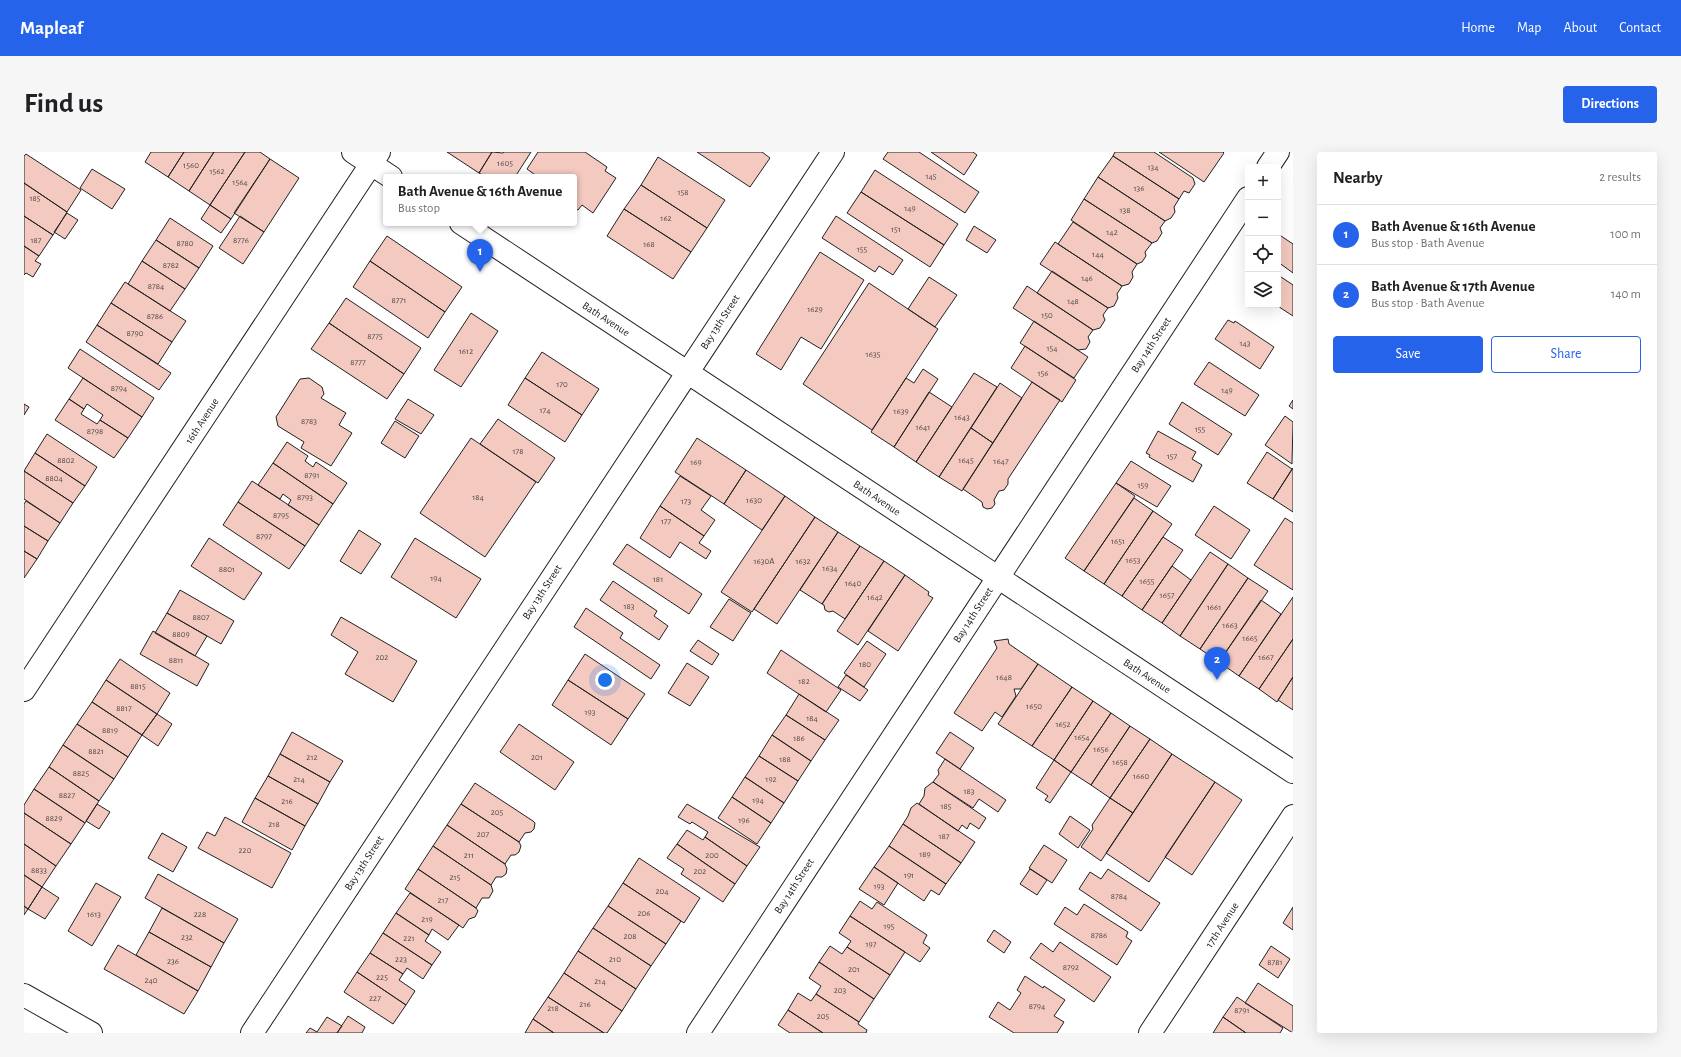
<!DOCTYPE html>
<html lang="en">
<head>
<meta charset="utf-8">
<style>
  body { margin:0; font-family:"Alegreya Sans",sans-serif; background:#f6f6f6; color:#202124 }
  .controls { position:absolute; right:12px; top:12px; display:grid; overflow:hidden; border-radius:4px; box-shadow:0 4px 16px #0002 }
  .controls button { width:36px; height:36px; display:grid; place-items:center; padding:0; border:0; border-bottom:1px solid #e0e0e0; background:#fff; color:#202124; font:20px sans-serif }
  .you { position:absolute; left:581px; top:528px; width:14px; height:14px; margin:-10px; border:3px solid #fff; border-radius:50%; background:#1a73e8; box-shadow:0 0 0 6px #1a73e833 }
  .badge { display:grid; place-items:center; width:26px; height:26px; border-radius:50%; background:#2563eb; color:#fff; font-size:13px; font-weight:700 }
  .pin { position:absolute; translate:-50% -33px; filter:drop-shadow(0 1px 2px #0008) }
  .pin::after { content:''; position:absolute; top:21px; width:14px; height:12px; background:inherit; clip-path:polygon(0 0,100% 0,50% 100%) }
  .popup { position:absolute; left:359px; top:22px; width:194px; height:52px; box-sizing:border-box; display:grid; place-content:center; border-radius:4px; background:#fff; filter:drop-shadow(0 1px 3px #0005); font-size:13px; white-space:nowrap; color:#757577 }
  .popup b { font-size:15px; color:#202124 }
  .popup::after { content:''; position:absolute; left:50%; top:100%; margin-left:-8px; border:8px solid transparent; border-top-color:#fff }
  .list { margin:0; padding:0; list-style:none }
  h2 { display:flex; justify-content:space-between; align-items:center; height:52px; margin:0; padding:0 16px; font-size:17px }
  h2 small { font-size:13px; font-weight:400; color:#757577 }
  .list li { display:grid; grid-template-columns:26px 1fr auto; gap:12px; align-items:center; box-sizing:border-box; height:60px; padding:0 16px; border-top:1px solid #e0e0e0 }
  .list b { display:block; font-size:15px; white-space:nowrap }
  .list p { margin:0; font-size:13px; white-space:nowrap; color:#757577 }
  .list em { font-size:13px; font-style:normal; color:#757577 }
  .actions { display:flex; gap:8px; padding:12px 16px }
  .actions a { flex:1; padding:9px 0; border:1px solid #2563eb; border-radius:4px; text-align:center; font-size:14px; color:#2563eb }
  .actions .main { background:#2563eb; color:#fff }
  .icon { flex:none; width:22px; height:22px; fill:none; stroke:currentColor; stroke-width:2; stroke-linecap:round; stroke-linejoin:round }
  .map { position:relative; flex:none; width:1269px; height:881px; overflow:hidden; border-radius:4px }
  header { display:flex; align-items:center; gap:24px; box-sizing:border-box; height:56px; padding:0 20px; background:#2563eb; color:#fff }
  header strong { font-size:19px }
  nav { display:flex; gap:22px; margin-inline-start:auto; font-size:14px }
  .intro { display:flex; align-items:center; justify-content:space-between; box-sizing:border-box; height:96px; padding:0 24px }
  h1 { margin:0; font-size:28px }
  .button { padding:10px 18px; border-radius:4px; background:#2563eb; color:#fff; font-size:14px; font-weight:700 }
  main { display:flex; gap:24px; padding:0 24px }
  aside { flex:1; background:#fff; border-radius:4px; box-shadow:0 4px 16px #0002 }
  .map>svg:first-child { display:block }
  .building { fill:#f3c9c0; stroke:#222 }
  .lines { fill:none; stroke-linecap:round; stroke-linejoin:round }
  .street-casing { stroke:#222; stroke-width:24 }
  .secondary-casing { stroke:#222; stroke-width:24 }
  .street { stroke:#fff; stroke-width:22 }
  .secondary { stroke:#fff; stroke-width:22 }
  .labels { text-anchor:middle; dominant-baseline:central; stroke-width:3; stroke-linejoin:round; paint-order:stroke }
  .number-label { font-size:9px; fill:#564c4a }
  .street-label { font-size:11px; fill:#222; stroke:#fff }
</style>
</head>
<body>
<header>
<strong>Mapleaf</strong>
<nav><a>Home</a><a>Map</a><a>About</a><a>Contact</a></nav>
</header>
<div class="intro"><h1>Find us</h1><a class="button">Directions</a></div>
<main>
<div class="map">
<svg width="1269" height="881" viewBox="0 0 1269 881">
  <rect width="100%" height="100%" fill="#fff"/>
  <!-- building -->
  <path class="building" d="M127,0h33l-16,25 -23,-15z
    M160,0h30l-25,39 -21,-14z
    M190,0h31l-35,53 -21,-14z
    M221,0h15l10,7 -39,60 -21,-14z
    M423,0h45l-13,21z
    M468,0l11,1 1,-1h27l-16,25h-29l-7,-4z
    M514,0h47l22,15 -2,4 11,7 -23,35 -11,-8 -4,5 -4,-2v-31h-36l-11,-8z
    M673,0h65l8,6 -20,29z
    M864,0h31l60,40 -14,21 -82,-54z
    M907,0h42l4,3 -13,20z
    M1091,0h39l39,26 2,6 -6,9 -5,-2 -5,8 -66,-43z
    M1135,0h64l1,1 -20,29z
    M2,2l55,36 -14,22 -43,-29v-27z
    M1089,4l66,43 -5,8 1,5 -4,6 -6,3 -67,-44z
    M634,5l67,43 -18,28 -66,-43z
    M246,7l29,19 -35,54 -30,-19z
    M68,17l33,20 -13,20 -32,-21z
    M851,18l83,54 -14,21 -83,-53z
    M1074,25l67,44 -5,7 2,5 -5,8 -5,2 -68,-44z
    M0,31l43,29 -14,23 -29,-19z
    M617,33l66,43 -16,24 -67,-43z
    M837,40l83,53 -14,22 -83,-54z
    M1060,47l68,44 -7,9 1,4 -4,6 -5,2 -66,-44z
    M186,53l21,14 -10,14 -20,-14z
    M600,57l67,43 -18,27 -66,-43z
    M43,61l11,7 -13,19 -11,-7z
    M0,64l29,19 -14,21 -15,-10z
    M216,64l24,16 -21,32 -24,-16z
    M812,64l67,44 -10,15 -14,-9 -4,6 -53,-34z
    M146,66l43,28 -14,22 -43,-28z
    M1049,70l64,42 -5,8 1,5 -4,7 -7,2 -64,-42z
    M950,74l22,14 -9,13 -21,-13z
    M363,84l75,51 -17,25 -75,-51z
    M1257,84l12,8v29l-15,-11v-21z
    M132,88l43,28 -14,21 -43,-28z
    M1031,90l67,44 -5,8 1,4 -4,8 -6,2 -68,-44z
    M0,94l15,10 -4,5 6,3 -8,13 -7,-4 -2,2z
    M796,100l44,28 -43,69 -20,-12 -20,33 -25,-16z
    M118,109l43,28 -15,22 -42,-27z
    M346,109l75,51 -17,26 -75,-51z
    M1028,119l56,37 -5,7 2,5 -5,8 -7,2 -56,-37z
    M1254,123l15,10v31l-17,-11h2z
    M905,125l28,18 -22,32 -27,-18z
    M101,130l61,39 -14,21 -61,-39z
    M845,131l69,46 -66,101 -69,-46z
    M1003,134l66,44 -5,7 2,5 -4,7 -8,1 -65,-42z
    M322,146l75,50 -17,26 -75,-51z
    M87,151l61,39 -14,22 -61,-39z
    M447,161l27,18 -37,56 -27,-17z
    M1204,168l6,3 1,-2 39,26 -14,22 -45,-30z
    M1010,169l54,36 -14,21 -54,-35z
    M305,171l75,51 -17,25 -76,-50z
    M73,173l74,48 -12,17 -73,-48z
    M1001,194l51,34 -14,22 -51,-34z
    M56,197l74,49 -12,19 -74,-49z
    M518,200l57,37 -17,26 -57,-37z
    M1185,210l50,33 -14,21 -51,-32z
    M899,217l15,10 -44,68 -23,-15 35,-54 8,5z
    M950,221l23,14 -58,90 -23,-15z
    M59,226l59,39 -14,21 -28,-18 3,-5 -16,-11 -3,5 -15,-10z
    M285,226l13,9 2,7 -3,4 25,15 -7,12 13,8 -21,33 -30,-18 3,-6 -26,-16 -2,-9 24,-38z
    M501,226l57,37 -17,27 -57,-37z
    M1008,230l28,18 -52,79v5l-4,6 -5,1 -5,9 1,4 -3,4 -5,1 -4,-2 -1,-5 -19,-13z
    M976,231l22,15 -29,45 -22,-15z
    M905,240l23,15 -36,55 -22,-15z
    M45,247l15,10 -3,5 16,10 3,-4 28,18 -14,20 -59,-38z
    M384,247l26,16 -13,19 -26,-15z
    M1269,248v9l-4,-3z
    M1158,250l50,32 -14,21 -49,-31z
    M0,252l5,3 -5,8z
    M1261,264l8,6 -1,42 -27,-19z
    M474,267l57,39 -17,25 -58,-39z
    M371,269l24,15 -14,22 -24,-15z
    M947,276l22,15 -31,48 -23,-14z
    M1134,279l38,21 -4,7 10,6 -9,17 -44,-25 1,-2 -4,-2z
    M23,282l50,33 -12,19 -50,-33z
    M447,286l65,44 -51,75 -65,-44z
    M673,286l49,32 -22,34 -49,-32z
    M263,290l21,14 -3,5 8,6 3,-5 31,21 -14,21 -60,-41z
    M1243,300l25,17 -19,30 -26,-16z
    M11,301l50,33 -12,17 -49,-32z
    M1107,309l40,25 -14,21 -41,-24z
    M249,311l60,41 -14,21 -31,-20 3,-5 -8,-6 -3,5 -22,-14z
    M1269,316v44l-20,-13z
    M722,318l39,26 -23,34 -38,-26z
    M0,319l49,32 -13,20 -36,-24z
    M656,324l31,20 -10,14 14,10 -11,16 -44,-30z
    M228,329l67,44 -14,21 -67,-44z
    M1092,331l19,13 -51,75 -19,-13z
    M761,344l30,21 -63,95 -31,-20z
    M1110,346l19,13 -49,73 -20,-13z
    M2,349l34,22 -12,18 -24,-15v-22z
    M214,350l67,44 -16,23 -66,-44z
    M636,354l44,30 -5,7 12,8 -5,8 -26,-17 -10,16 -30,-20z
    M1190,354l36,24 -19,29 -36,-24z
    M1129,359l19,13 -50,72 -18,-12z
    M791,365l23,15 -61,92 -23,-15z
    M1261,366l8,5v67l-39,-25z
    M0,374l24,15 -11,18 -13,-8z
    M335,378l22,14 -20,30 -21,-13z
    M814,380l22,14 -38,58 -22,-14z
    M1139,385l20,13 -41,60 -20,-14z
    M185,386l53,35 -18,27 -53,-34z
    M391,386l66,41 -25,39 -65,-41z
    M603,392l75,50 -13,20 -76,-50z
    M836,394l24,15 -39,58 -12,-8 -4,1 -4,-2 -1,-5 -2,-1z
    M0,399l13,8 -13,19z
    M1186,400l18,12 -48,72 -18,-13z
    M860,409l21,14 -47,70 -21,-14z
    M1204,412l20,14 -48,71 -20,-13z
    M1148,414l19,14 -29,43 -20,-13z
    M881,423l24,17 -1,3 5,3 -35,53 -30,-20z
    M1224,426l20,13 -49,71 -19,-13z
    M589,429l44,30 -3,5 14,10 -9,14 -59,-40z
    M156,438l54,31 -13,23 -54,-31z
    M1269,445v42l-34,50 -20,-13z
    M705,447l22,14 -18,28 -23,-14z
    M1237,448l20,14 -42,62 -20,-14z
    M562,456l37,25 -3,5 40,27 -9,14 -77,-52z
    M143,461l40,23 -12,20 -40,-23z
    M317,465l76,44 -24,41 -48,-28 13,-22 -27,-17z
    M129,479l56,33 -12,22 -57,-32z
    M984,487l1,5 29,20 -17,25h-7l2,7 -14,21 -7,-5 -13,19 -28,-18 43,-65 -3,-7z
    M1269,487v38l-16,25 -18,-13z
    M674,488l21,14 -7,11 -22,-14z
    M843,489l19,13 -22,33 -20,-14z
    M757,498l60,40 -15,22 -59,-39z
    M561,502l60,40 -17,25 -60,-39z
    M96,507l50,34 -13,21 -51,-34z
    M663,511l22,14 -19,29 -22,-13z
    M1014,512l34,23 -40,59 -34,-22z
    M822,523l22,15 -8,11 -22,-14z
    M1269,525v33l-15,-10z
    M82,528l51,34 -15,21 -50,-33z
    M544,528l60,39 -17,26 -59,-40z
    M1048,535l21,14 -39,59 -22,-14z
    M775,542l40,26 -14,20 -39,-25z
    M1069,549l18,12 -40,59 -17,-12z
    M68,550l50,33 -14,22 -51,-33z
    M1087,561l19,13 -39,59 -20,-13z
    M133,562l15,10 -14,22 -16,-11z
    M762,563l39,25 -14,21 -39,-26z
    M53,572l51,33 -14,22 -51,-34z
    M495,572l55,38 -19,28 -55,-38z
    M1106,574l20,13 -40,59 -19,-13z
    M268,580l51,29 -13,21 -50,-28z
    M926,580l24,16 -14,21 -24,-16z
    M748,583l39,26 -13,20 -39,-25z
    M1126,587l22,15 -39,59 -23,-15z
    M39,593l51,34 -15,22 -50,-34z
    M256,602l50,28 -12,22 -50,-28z
    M1148,602l43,28 -66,100 -43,-29z
    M735,604l39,25 -14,22 -39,-26z
    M921,607l61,41 -8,12 -19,-13 -6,9 -40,-26 6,-8 -1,-4z
    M1030,608l17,12 -21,31 -5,-3 3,-4 -12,-8z
    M25,615l50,34 -14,22 -51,-34z
    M244,624l50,28 -13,22 -50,-28z
    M721,625l39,26 -13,20 -39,-26z
    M909,630l53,36 -7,11 -9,-6 -3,6 -5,-4 -4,6 -39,-27 5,-8 1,-8z
    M1191,630l27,18 -50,75 -27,-18z
    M451,631l58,38 2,2 -1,6 -3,3 -6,1 -6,9 -58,-38z
    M10,637l51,34 -14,21 -47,-31v-8z
    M708,645l39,26 -14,21 -39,-26z
    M231,646l50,28 -13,24 -50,-28z
    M1086,646l23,15 -32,48 -20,-14 12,-18 -1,-4z
    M893,651l58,39 -14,21 -58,-39 5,-8 3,-8z
    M73,652l13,8 -11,17 -13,-8z
    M437,652l58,38 2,4 -2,6 -4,3h-4l-6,9 -58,-39z
    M663,652l73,43 -13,19 -42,-29 3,-5 -16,-10 -2,2 -12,-7z
    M0,661l47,31 -15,22 -32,-22z
    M1046,664l20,14 -12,18 -19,-14z
    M201,665l66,36 -19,35 -74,-40 9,-16 8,4z
    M879,672l58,39 -15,21 -57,-38z
    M423,673l58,39 2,5 -1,5 -4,3h-6l-5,8 -58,-39z
    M663,678l16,10 2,-3 42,29 -12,18 -58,-40z
    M138,681l25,14 -14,25 -25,-14z
    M0,692l32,22 -14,21 -18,-12z
    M653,692l58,40 -12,18 -42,-28 3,-5 -17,-11z
    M1020,693l23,15 -15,23 -23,-15z
    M409,694l58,39 2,6 -4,7h-7l-6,10 -58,-39z
    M865,694l57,38 -7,11 -8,-5 -7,11 -50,-34z
    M615,706l61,40 -16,25 -61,-40z
    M850,715l24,16 -14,22 -25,-16z
    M394,717l58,39 2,3 -3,6 -6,2 -6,9 -58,-39z
    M1006,717l17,11 -10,15 -17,-11z
    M1084,717l52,34 -19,28 -62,-42 11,-17 11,7z
    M134,722l80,45 -14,24 -79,-45z
    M0,723l18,12 -14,22 -4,-3z
    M72,731l25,14 -29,49 -24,-15z
    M599,731l58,38 -15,23 -58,-38z
    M18,735l17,11 -14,21 -17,-10z
    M386,741l49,32 -11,15 -16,-11 -3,6 -33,-22z
    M836,749l12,8 5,-7 50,33 -4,8 7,5 -10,14 -70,-46z
    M1060,752l44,28 -2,5 6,4 -15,24 -63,-41 11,-17 12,8z
    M0,754l4,3 -4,6z
    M584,754l58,38 -15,22 -58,-38z
    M1269,755v23l-10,-7z
    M138,756l62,35 -13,24 -62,-35z
    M372,761l33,22 -4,6 16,11 -9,13 -49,-32z
    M826,764l55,36 -15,23 -43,-28 4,-6 -12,-8z
    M569,776l58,38 -15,23 -58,-38z
    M970,778l17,12 -7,11 -17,-12z
    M125,780l62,35 -13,24 -62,-36z
    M359,781l49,32 -9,14 -16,-11 -4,6 -33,-21z
    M1036,790l51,35 -17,25 -64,-44 11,-15 12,9z
    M94,793l80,46 -14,23 -80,-45z
    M806,794l12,8 5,-7 43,28 -16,24 -55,-37z
    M1247,794l19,13 -12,19 -19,-13z
    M554,799l58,38 -14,22 -58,-38z
    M346,801l33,21 -4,6 16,11 -9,14 -49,-33z
    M795,810l55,37 -15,23 -43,-28 5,-8 -12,-8z
    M333,820l49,33 -13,19 -49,-32z
    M540,821l58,38 -15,22h-3l-56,-36z
    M1001,824l18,12 1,-2 21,14 -11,16 10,6 -7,11h-43l-25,-16 9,-15 12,8 11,-17 -4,-3z
    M1234,831l35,23v27l-48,-30z
    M774,841l13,8 5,-7 43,28 -1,2 9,6 -1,3h-43l-35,-23z
    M524,845l56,36h-50l-21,-14z
    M1213,845l46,31 -3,5h-34l-23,-16z
    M764,858l35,23h-33l-12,-8z
    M324,864l17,11 -3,6h-25z
    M303,865l15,9 -5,7h-31l4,-5 7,4z
    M1199,865l23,16h-33z
    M509,867l21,14h-29z"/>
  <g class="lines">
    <defs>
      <path id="street" d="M1244,15l10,-15
        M0,538l355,-538
        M228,881l581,-881
        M674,881l550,-835
        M1126,881l143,-217"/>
      <path id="secondary" d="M329,0l38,25
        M437,71l832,549
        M0,843l67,38"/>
    </defs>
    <!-- street casing -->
    <use href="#street" class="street-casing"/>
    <!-- secondary casing -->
    <use href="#secondary" class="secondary-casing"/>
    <!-- street -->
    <use href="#street" class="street"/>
    <!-- secondary -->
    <use href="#secondary" class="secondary"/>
  </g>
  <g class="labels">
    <!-- number labels -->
    <g class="number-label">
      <text x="481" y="11">1605</text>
      <text x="167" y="13">1560</text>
      <text x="1129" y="15">134</text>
      <text x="193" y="19">1562</text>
      <text x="907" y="24">145</text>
      <text x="216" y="30">1564</text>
      <text x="1115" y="36">136</text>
      <text x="659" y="40">158</text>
      <text x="11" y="46">185</text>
      <text x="886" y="56">149</text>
      <text x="1101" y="58">138</text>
      <text x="642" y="66">162</text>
      <text x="872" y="77">151</text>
      <text x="1088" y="80">142</text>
      <text x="12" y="88">187</text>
      <text x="217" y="88">8776</text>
      <text x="161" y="91">8780</text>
      <text x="625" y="92">168</text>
      <text x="838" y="97">155</text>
      <text x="1074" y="102">144</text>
      <text x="147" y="113">8782</text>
      <text x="1063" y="126">146</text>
      <text x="132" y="134">8784</text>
      <text x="375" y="148">8771</text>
      <text x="1049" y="149">148</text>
      <text x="791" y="157">1629</text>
      <text x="1023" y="163">150</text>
      <text x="131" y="164">8786</text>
      <text x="111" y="181">8790</text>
      <text x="351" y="184">8775</text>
      <text x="1221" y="191">143</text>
      <text x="1028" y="196">154</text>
      <text x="442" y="199">1612</text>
      <text x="849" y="202">1635</text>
      <text x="334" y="210">8777</text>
      <text x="1019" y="221">156</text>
      <text x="538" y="232">170</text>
      <text x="95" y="236">8794</text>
      <text x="1203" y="238">149</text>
      <text x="521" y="258">174</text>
      <text x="877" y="259">1639</text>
      <text x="938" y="265">1643</text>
      <text x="285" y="269">8783</text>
      <text x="899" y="275">1641</text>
      <text x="1176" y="277">155</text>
      <text x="71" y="279">8798</text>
      <text x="494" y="299">178</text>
      <text x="1148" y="304">157</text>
      <text x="42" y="308">8802</text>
      <text x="942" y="308">1645</text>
      <text x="977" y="309">1647</text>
      <text x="672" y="310">169</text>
      <text x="288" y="323">8791</text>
      <text x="30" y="326">8804</text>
      <text x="1119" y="333">159</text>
      <text x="281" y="345">8793</text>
      <text x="454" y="345">184</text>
      <text x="730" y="348">1630</text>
      <text x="662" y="349">173</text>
      <text x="257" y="363">8795</text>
      <text x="642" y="369">177</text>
      <text x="240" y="384">8797</text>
      <text x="1094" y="389">1651</text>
      <text x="1109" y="408">1653</text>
      <text x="740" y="409">1630A</text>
      <text x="779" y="409">1632</text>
      <text x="806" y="416">1634</text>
      <text x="203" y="417">8801</text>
      <text x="412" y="426">194</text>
      <text x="634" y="427">181</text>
      <text x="1123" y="429">1655</text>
      <text x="829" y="431">1640</text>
      <text x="1143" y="443">1657</text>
      <text x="851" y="445">1642</text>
      <text x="605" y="454">183</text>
      <text x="1190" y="455">1661</text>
      <text x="177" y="465">8807</text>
      <text x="1206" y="473">1663</text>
      <text x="157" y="482">8809</text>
      <text x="1226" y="486">1665</text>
      <text x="358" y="505">202</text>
      <text x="1242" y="505">1667</text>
      <text x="152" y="508">8811</text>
      <text x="841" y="512">180</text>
      <text x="980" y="525">1648</text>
      <text x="780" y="529">182</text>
      <text x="114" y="534">8815</text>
      <text x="1010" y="554">1650</text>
      <text x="100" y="556">8817</text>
      <text x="566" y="560">193</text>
      <text x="788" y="566">184</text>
      <text x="1039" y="572">1652</text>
      <text x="86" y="578">8819</text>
      <text x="1058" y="585">1654</text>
      <text x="775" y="586">186</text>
      <text x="1077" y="597">1656</text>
      <text x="72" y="599">8821</text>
      <text x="288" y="605">212</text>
      <text x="513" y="605">201</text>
      <text x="761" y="607">188</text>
      <text x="1096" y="610">1658</text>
      <text x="57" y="621">8825</text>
      <text x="1117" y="624">1660</text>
      <text x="275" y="627">214</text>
      <text x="747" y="627">192</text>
      <text x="945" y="639">183</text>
      <text x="43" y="643">8827</text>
      <text x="734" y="648">194</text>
      <text x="263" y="649">216</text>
      <text x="922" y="654">185</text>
      <text x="473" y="660">205</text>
      <text x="30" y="666">8829</text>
      <text x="720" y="668">196</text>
      <text x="250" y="672">218</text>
      <text x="459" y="682">207</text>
      <text x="920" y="684">187</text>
      <text x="221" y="698">220</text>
      <text x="901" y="702">189</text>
      <text x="445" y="703">211</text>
      <text x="688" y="703">200</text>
      <text x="15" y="718">8833</text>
      <text x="676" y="719">202</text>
      <text x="885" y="723">191</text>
      <text x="431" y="725">215</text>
      <text x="855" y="734">193</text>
      <text x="638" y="739">204</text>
      <text x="1095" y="744">8784</text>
      <text x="419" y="748">217</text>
      <text x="620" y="761">206</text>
      <text x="70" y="762">1613</text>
      <text x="176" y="762">228</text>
      <text x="403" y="767">219</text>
      <text x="865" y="774">195</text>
      <text x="1075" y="783">8786</text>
      <text x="606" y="784">208</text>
      <text x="163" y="785">232</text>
      <text x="385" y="786">221</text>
      <text x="847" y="792">197</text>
      <text x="377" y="807">223</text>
      <text x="591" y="807">210</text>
      <text x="149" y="809">236</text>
      <text x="1251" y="810">8781</text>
      <text x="1047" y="815">8792</text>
      <text x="830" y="817">201</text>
      <text x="358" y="825">225</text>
      <text x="127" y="828">240</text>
      <text x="576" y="829">214</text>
      <text x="816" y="838">203</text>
      <text x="351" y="846">227</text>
      <text x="561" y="852">216</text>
      <text x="1013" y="854">8794</text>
      <text x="529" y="856">218</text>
      <text x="1218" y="858">8791</text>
      <text x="799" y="864">205</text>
    </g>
    <!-- street labels -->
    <g class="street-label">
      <text transform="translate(582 167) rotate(33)">Bath Avenue</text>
      <text transform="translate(696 170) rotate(-57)">Bay 13th Street</text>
      <text transform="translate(1127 193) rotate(-57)">Bay 14th Street</text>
      <text transform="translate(178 269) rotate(-57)">16th Avenue</text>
      <text transform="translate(853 346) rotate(34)">Bath Avenue</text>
      <text transform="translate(518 440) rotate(-57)">Bay 13th Street</text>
      <text transform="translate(949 463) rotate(-57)">Bay 14th Street</text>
      <text transform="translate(1123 524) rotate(33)">Bath Avenue</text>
      <text transform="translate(340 711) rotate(-57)">Bay 13th Street</text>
      <text transform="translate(770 734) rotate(-57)">Bay 14th Street</text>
      <text transform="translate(1198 773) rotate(-57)">17th Avenue</text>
    </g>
  </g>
</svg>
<div class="controls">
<button>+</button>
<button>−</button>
<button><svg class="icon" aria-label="locate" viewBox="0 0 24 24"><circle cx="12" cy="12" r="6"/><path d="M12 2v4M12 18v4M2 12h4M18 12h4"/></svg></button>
<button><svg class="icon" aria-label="layers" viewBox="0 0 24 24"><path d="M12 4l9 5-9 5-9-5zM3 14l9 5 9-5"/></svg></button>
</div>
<div class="you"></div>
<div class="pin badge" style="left:456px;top:120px">1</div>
<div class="popup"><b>Bath Avenue &amp; 16th Avenue</b>Bus stop</div>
<div class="pin badge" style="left:1193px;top:528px">2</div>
</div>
<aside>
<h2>Nearby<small>2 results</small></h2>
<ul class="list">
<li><span class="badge">1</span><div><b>Bath Avenue &amp; 16th Avenue</b><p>Bus stop · Bath Avenue</p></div><em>100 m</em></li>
<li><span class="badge">2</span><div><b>Bath Avenue &amp; 17th Avenue</b><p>Bus stop · Bath Avenue</p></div><em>140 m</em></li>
</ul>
<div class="actions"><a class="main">Save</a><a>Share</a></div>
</aside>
</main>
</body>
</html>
